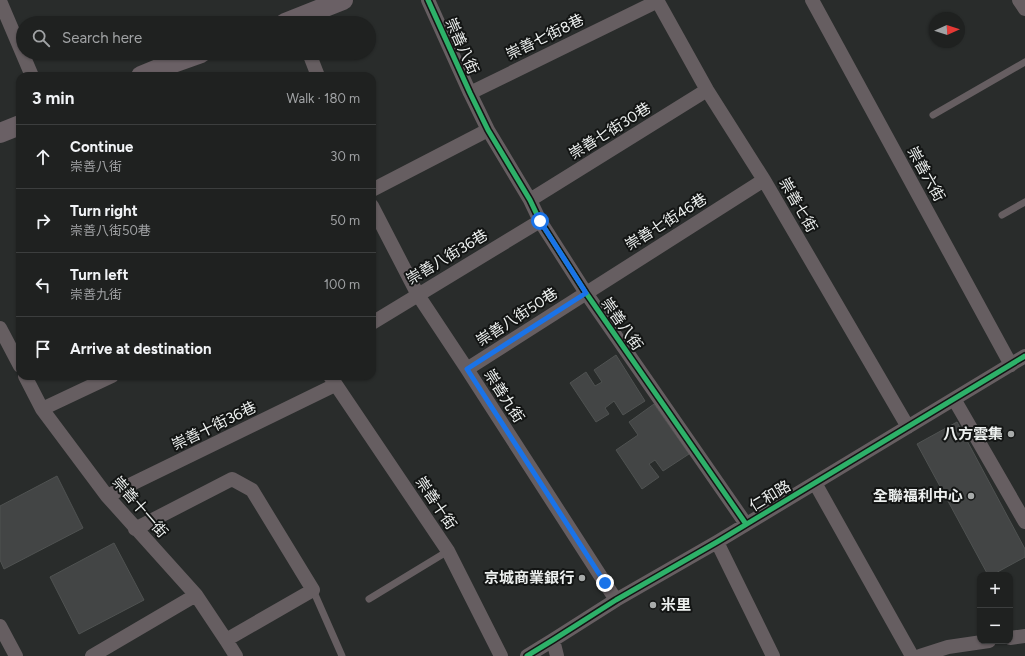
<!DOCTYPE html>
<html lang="en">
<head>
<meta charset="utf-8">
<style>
  body { margin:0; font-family:Figtree,"Noto Sans TC",sans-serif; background:#272929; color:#f1f3f6 }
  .controls { position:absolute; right:12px; bottom:12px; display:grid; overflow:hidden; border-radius:8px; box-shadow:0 1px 3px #0004 }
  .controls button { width:36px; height:36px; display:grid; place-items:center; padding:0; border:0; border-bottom:1px solid #3c3e3e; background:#1f2120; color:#f1f3f6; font:20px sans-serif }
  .compass { position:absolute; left:929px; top:12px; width:36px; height:36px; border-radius:50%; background:#1f2120; box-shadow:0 1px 3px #0004; rotate:87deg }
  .stop { position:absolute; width:12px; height:12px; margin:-9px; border:3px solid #1a73e8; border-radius:50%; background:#fff }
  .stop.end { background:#1a73e8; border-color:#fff; box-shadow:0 1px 4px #0008 }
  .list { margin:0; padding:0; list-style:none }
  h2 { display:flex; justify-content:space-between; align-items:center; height:52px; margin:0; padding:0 16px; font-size:17px }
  h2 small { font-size:13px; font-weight:400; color:#a1a3a5 }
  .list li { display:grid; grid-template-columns:26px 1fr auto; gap:12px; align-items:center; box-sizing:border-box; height:64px; padding:0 16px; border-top:1px solid #3c3e3e }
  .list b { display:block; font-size:15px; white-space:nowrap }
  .list p { margin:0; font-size:13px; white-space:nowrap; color:#a1a3a5 }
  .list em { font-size:13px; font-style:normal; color:#a1a3a5 }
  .icon { flex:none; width:22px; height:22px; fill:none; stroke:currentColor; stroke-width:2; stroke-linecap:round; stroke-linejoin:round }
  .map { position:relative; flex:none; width:1025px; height:656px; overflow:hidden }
  .search { position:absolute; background:#1f2120; box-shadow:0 1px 3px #0004; left:16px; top:16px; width:360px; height:44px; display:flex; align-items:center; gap:10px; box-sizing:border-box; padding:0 14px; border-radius:22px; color:#a1a3a5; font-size:15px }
  .panel { position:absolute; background:#1f2120; box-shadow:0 1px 3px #0004; left:16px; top:72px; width:360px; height:308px; border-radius:12px }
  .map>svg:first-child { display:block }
  .building { fill:#434545; stroke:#4f5251 }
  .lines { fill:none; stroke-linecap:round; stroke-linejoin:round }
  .lane { stroke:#665e61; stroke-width:7 }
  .street { stroke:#665e61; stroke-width:14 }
  .secondary { stroke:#6a6065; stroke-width:20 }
  .cycleway-casing { stroke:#131514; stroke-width:8 }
  .cycleway { stroke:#2db169; stroke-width:5 }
  .route { stroke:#1a73e8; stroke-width:5 }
  .poi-dot { fill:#a8abaa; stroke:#131514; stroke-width:1.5 }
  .labels { text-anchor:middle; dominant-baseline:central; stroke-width:4; stroke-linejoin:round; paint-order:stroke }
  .street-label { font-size:15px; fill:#edf0ef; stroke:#131514 }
  .poi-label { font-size:15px; font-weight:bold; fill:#edf0ef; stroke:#131514; text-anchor:end }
</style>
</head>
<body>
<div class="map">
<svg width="1025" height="656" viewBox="0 0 1025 656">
  <rect width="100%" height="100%" fill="#292c2b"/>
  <!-- building -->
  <path class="building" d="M616,355l29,46 -22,14 -9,-14 -9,7 4,6 -13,8 -26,-39 16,-11 9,14 7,-4 -8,-12z
    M654,404l35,50 -26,17 -8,-11 -6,4 10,13 -17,12 -26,-39 22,-15 -9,-13z
    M957,422l68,127v8l-33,18h-4l-71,-131z
    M57,476l26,52 -79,41 -4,-9v-54z
    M114,543l30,57 -65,34 -29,-57z"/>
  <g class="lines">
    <!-- lane -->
    <path class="lane" d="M933,115l92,-53
      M1002,215l23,-13
      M313,590l29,66
      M369,599l79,-48"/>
    <!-- street -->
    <path class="street" d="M428,0l42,93 18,37 42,70 10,21 46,72 160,231
      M657,0l50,90 57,90 144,247
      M812,0l199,365
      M1019,0l6,9
      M0,1l32,75
      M309,53l9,23
      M470,93l188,-92
      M372,190l116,-60
      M530,200l177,-110
      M372,206l46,89 49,74 149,231
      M372,323l168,-102
      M0,328l20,38
      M467,369l297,-189
      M25,376l17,33 65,87 89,99 30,45 10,16
      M330,376l118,175 53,105
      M954,399l71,123
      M42,409l70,-33
      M815,483l97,173
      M107,496l228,-111
      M135,529l97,-50 20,11 61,100 -87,50
      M717,542l56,114
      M0,626l16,30
      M1010,638l15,-2
      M553,640l4,16
      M92,656l104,-61
      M527,656l26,-16 63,-40 101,-58 308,-186
      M920,656l28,-9 41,-6"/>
    <!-- secondary -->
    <path class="secondary" d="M285,23l58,-23
      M141,76l29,-12 31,-11
      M0,133l20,-8"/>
    <defs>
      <path id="cycleway" d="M428,0l42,93 18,37 42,70 10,21 46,72 160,231
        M527,656l26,-16 63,-40 101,-58 308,-186"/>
    </defs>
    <!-- cycleway casing -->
    <use href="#cycleway" class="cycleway-casing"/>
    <!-- cycleway -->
    <use href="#cycleway" class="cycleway"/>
  </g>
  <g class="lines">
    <!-- route -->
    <path class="route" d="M540,221l46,72 -119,76 138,214"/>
  </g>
  <!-- markers -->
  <g class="poi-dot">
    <circle cx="1011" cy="434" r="4"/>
    <circle cx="971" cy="496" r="4"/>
    <circle cx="582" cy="578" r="4"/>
    <circle cx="653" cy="605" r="4"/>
  </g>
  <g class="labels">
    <!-- street labels -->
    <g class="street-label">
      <text transform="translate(545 37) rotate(-26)">崇善七街8巷</text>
      <text transform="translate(462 46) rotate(66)">崇善八街</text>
      <text transform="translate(610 131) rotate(-32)">崇善七街30巷</text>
      <text transform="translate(926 174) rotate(61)">崇善六街</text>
      <text transform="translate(798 205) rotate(60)">崇善七街</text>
      <text transform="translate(666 222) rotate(-32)">崇善七街46巷</text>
      <text transform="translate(447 257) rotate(-31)">崇善八街36巷</text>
      <text transform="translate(517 317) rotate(-33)">崇善八街50巷</text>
      <text transform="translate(622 324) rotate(55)">崇善八街</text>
      <text transform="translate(504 396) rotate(57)">崇善九街</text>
      <text transform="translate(214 426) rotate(-26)">崇善十街36巷</text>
      <text transform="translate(770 496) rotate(-31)">仁和路</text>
      <text transform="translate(436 503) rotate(56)">崇善十街</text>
      <text transform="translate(140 507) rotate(49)">崇善十一街</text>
    </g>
    <!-- poi labels -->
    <g class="poi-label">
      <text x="1003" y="434">八方雲集</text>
      <text x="963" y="496">全聯福利中心</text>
      <text x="574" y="578">京城商業銀行</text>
      <text x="661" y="605" text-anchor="start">米里</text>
    </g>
  </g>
</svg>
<div class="controls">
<button>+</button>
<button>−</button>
</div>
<svg class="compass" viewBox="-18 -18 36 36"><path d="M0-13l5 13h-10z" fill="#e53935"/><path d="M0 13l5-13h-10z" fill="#a1a3a5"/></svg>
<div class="stop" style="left:540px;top:221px"></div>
<div class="stop end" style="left:605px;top:583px"></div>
<div class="search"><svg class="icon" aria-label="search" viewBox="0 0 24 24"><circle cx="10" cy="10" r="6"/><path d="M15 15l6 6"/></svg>Search here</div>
<section class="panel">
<h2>3 min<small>Walk · 180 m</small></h2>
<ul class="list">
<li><svg class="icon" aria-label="ahead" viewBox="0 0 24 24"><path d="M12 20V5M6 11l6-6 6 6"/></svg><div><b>Continue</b><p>崇善八街</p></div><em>30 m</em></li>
<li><svg class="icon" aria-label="right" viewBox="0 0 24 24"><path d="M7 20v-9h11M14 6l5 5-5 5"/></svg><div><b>Turn right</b><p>崇善八街50巷</p></div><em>50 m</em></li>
<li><svg class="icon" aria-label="left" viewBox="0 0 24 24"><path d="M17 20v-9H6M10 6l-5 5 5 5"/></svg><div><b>Turn left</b><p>崇善九街</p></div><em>100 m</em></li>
<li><svg class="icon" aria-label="arrive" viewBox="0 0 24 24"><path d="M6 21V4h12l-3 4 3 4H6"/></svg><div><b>Arrive at destination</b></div></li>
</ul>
</section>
</div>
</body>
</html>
